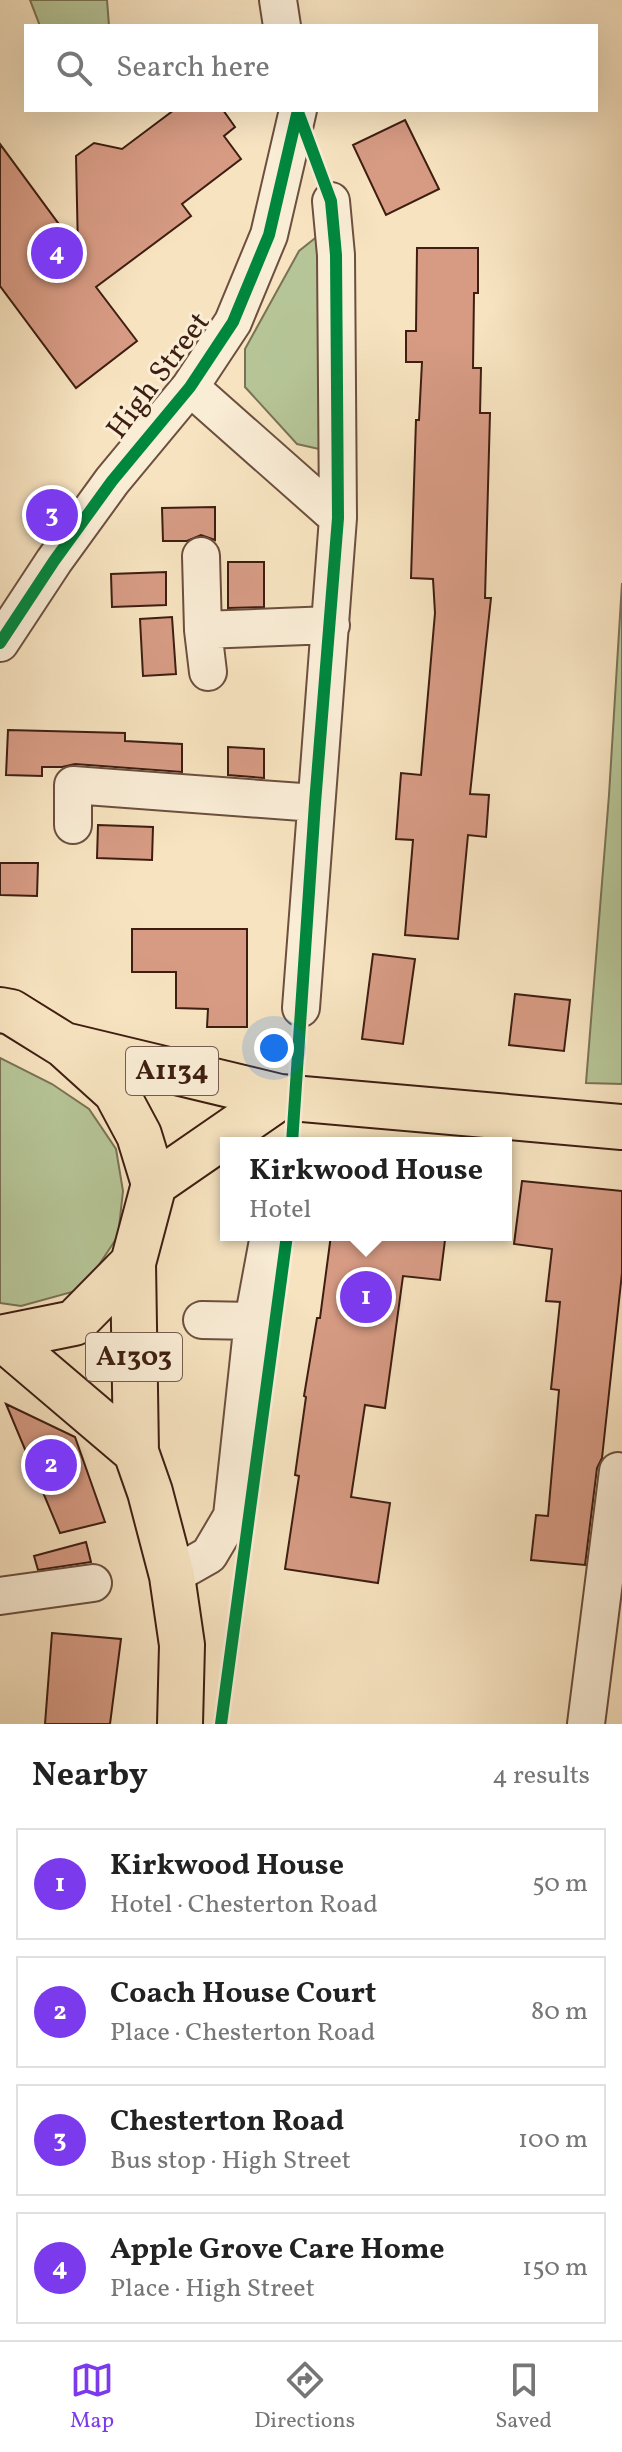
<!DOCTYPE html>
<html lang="en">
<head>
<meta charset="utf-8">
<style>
  body { margin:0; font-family:Vollkorn,serif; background:#f2f2f2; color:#222 }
  .you { position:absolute; left:274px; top:1048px; width:28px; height:28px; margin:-20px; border:6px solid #fff; border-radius:50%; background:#1a73e8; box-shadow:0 0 0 12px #1a73e833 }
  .badge { display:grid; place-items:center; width:52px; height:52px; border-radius:50%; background:#7c3aed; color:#fff; font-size:26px; font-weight:700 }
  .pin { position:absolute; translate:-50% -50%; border:4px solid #fff; box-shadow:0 2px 8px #0006 }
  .popup { position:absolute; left:220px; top:1137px; width:292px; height:104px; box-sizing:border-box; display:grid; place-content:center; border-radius:0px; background:#fff; filter:drop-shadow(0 2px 6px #0005); font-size:26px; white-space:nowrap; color:#767676 }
  .popup b { font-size:30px; color:#222 }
  .popup::after { content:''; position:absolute; left:50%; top:100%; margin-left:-16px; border:16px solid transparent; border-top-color:#fff }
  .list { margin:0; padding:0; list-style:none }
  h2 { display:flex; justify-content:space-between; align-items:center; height:104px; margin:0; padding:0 32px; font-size:34px }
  h2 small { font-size:26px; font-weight:400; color:#767676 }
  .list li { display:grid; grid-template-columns:52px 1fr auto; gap:24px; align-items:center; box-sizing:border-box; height:112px; margin:0 16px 16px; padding:0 16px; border:2px solid #e0e0e0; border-radius:0px }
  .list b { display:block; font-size:30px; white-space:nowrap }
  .list p { margin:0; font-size:26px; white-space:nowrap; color:#767676 }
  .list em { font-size:26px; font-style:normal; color:#767676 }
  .icon { flex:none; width:44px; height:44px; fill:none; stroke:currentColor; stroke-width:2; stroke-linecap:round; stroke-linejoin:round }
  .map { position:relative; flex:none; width:622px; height:1724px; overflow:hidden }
  .search { position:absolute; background:#fff; box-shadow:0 8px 32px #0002; left:24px; right:24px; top:24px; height:88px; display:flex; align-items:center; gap:20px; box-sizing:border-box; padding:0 28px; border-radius:0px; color:#767676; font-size:30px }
  .sheet { height:616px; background:#fff }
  nav { display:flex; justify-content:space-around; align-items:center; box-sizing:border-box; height:112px; border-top:2px solid #e0e0e0; background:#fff; font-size:22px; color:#767676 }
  nav a { display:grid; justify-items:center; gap:4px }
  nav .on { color:#7c3aed }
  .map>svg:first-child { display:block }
  .green { fill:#b6c597; stroke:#7a7254; stroke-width:2 }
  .building { fill:#d79b84; stroke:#3e1e12; stroke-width:2 }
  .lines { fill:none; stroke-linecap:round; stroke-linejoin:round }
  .minor-casing { stroke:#6c4f3e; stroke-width:40 }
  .major-casing { stroke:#3e1e12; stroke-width:48 }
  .minor { stroke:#faedd6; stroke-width:36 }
  .major { stroke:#f7e3c0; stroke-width:44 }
  .cycleway-casing { stroke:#faedd6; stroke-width:17 }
  .cycleway { stroke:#00873e; stroke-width:12 }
  .labels { text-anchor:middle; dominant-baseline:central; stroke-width:6; stroke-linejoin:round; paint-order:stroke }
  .shield { fill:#faedd6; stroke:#765c4d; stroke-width:2 }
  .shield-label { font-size:28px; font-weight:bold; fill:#3e1e12 }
  .street-label { font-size:30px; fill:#3e1e12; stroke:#faedd6 }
</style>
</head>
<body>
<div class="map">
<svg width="622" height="1724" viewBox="0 0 622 1724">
  <rect width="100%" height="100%" fill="#f7e3c0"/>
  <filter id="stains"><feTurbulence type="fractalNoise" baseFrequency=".0025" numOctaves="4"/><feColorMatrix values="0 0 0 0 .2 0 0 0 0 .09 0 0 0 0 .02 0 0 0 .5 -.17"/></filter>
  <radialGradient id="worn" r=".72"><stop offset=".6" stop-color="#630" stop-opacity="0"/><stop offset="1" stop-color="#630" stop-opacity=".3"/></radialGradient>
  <!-- green -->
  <path class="green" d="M30,0h77l2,26h-69z
    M319,235v214l-22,-5 -52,-57v-38l54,-98z
    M622,583v501l-36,-1 23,-288z
    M0,1058l52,26 37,25 27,40 7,42 -5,45 -35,53 -62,17 -21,-3z"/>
  <!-- building -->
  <path class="building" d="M174,110h49l12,17 -11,9 17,23 -59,45 9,12 -95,71 41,54 -61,47 -76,-102v-142l78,106 -2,-94 18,-13 28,6z
    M405,120l34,69 -53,26 -33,-70z
    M417,248h61v45h-4l-1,75h8l-1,45h10l-5,185h6l-21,196 19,1 -3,42 -18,-2 -10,104 -53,-4 8,-95 -17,-1 5,-66 20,2 14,-162 -2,-34 -22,-1 5,-158h3l3,-58h-16v-31h10z
    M215,507v33l-14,-5 -14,6h-24l-1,-33z
    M228,562h36v45l-36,1z
    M166,572v33l-54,2 -1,-33z
    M172,617l4,57 -33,2 -3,-57z
    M8,730l117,3v8l57,3v28l-107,-8 -13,3h-20v9l-36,-1z
    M228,747l36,2v29l-36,-3z
    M98,825l55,2 -1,33 -55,-2z
    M0,863h38l-1,33 -37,-1z
    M132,929h115v98h-40l1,-18 -32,-1v-36h-44z
    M373,954l42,5 -12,85 -41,-5z
    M515,994l55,6 -6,51 -55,-6z
    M522,1181l100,10v82l-20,185 -5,10 -12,97 -54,-5 5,-45 12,1 11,-126 -8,-1 9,-87 -14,-1 6,-52 -38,-5z
    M331,1235h71l43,5 -5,40 -37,-4 -18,132 -20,-3 -14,92 39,6 -12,80 -93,-14 14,-93 -4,-1 11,-78 -2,-1 13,-78h3z
    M6,1404l69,33 30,85 -45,11z
    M86,1542l5,20 -53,8 -4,-14z
    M52,1633l69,6 -11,85h-65z"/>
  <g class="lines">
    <defs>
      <path id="minor" d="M278,0l4,26
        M190,387l148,131
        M201,556l2,74 5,42
        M203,630l128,-5
        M0,643l54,-82 58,-80 78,-94 43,-65 36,-87 29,-125
        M73,825v-40l242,18
        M301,1008l37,-490 -2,-263 -5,-54
        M202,1320l51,1
        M172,1576l37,-21 23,-39 21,-195 16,-86
        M0,1596l93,-13
        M586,1724l32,-253"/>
      <path id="major" d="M0,1010l11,2 53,33 52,47 23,43 15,49 -21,79 -59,60 -74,15
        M64,1045l216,52 342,30
        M154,1184l126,-87
        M133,1263l3,189 14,40 22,84 10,69 -2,79
        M2,1338l134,114"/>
    </defs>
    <!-- minor casing -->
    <use href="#minor" class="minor-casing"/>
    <!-- major casing -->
    <use href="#major" class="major-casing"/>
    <!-- minor -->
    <use href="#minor" class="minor"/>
    <!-- major -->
    <use href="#major" class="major"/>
    <defs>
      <path id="cycleway" d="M0,643l54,-82 58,-80 78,-94 43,-65 36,-87 29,-125
        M292,1143l23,-340 23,-285 -2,-263 -5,-54 -33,-89
        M221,1724l66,-489"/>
    </defs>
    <!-- cycleway casing -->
    <use href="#cycleway" class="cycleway-casing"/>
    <!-- cycleway -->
    <use href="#cycleway" class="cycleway"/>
  </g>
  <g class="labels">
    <!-- shield labels -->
    <g class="shield">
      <rect x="126" y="1047" width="92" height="48" rx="6"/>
      <rect x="86" y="1333" width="96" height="48" rx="6"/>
    </g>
    <g class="shield-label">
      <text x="172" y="1071">A1134</text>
      <text x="134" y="1357">A1303</text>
    </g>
    <!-- street labels -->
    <g class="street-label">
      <text transform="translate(159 376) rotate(-53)">High Street</text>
    </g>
  </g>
  <rect width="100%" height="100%" filter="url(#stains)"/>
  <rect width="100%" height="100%" fill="url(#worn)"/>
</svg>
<div class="you"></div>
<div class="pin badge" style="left:366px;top:1297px">1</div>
<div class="popup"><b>Kirkwood House</b>Hotel</div>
<div class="pin badge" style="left:51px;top:1465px">2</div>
<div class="pin badge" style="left:52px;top:515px">3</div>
<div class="pin badge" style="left:57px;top:253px">4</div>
<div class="search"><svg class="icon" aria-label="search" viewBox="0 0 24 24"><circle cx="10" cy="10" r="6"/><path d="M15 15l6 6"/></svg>Search here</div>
</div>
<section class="sheet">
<h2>Nearby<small>4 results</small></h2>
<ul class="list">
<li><span class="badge">1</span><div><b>Kirkwood House</b><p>Hotel · Chesterton Road</p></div><em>50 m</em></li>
<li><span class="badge">2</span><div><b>Coach House Court</b><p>Place · Chesterton Road</p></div><em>80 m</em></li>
<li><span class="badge">3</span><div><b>Chesterton Road</b><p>Bus stop · High Street</p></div><em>100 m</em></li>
<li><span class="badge">4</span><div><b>Apple Grove Care Home</b><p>Place · High Street</p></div><em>150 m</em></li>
</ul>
</section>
<nav>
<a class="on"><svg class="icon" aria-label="map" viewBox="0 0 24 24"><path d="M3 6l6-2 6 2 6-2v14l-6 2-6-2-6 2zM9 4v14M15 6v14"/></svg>Map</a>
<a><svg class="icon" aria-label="directions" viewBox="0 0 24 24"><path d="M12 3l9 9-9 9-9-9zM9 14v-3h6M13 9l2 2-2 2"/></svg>Directions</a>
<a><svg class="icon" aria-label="saved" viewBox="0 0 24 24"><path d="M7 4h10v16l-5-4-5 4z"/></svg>Saved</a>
</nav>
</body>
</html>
